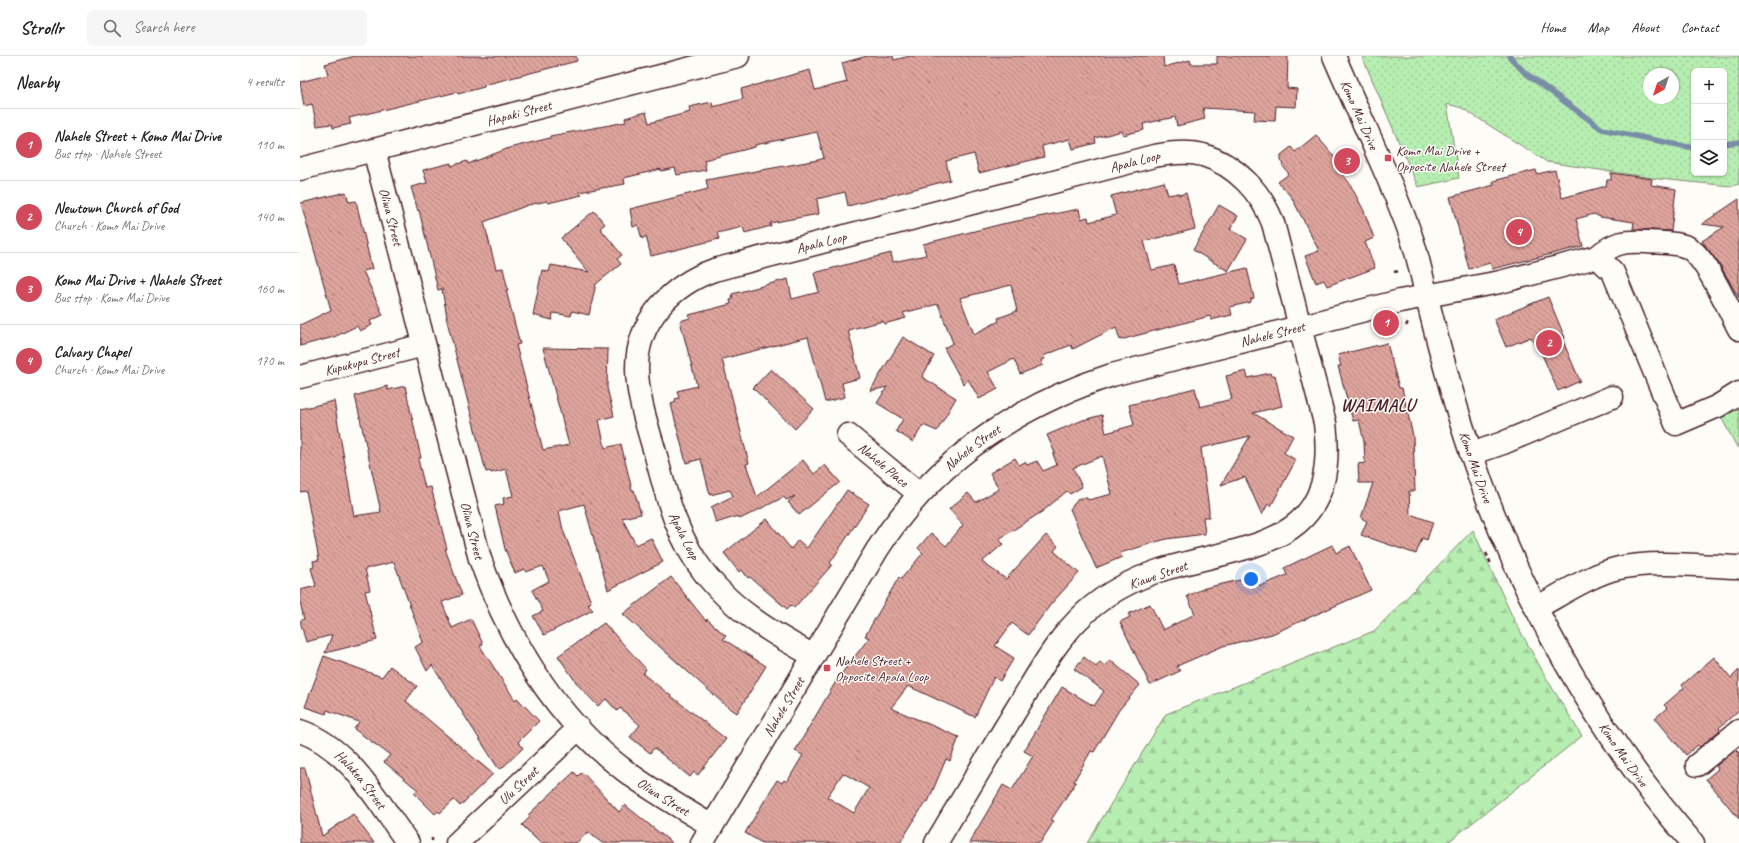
<!DOCTYPE html>
<html lang="en">
<head>
<meta charset="utf-8">
<style>
  body { margin:0; font-family:Caveat,sans-serif; background:#f6f6f6; color:#222 }
  .controls { position:absolute; right:12px; top:12px; display:grid; overflow:hidden; border-radius:6px; box-shadow:0 1px 3px #0004 }
  .controls button { width:36px; height:36px; display:grid; place-items:center; padding:0; border:0; border-bottom:1px solid #e0e0e0; background:#fff; color:#222; font:20px sans-serif }
  .compass { position:absolute; left:1343px; top:12px; width:36px; height:36px; border-radius:50%; background:#fff; box-shadow:0 1px 3px #0004; rotate:219deg }
  .you { position:absolute; left:951px; top:523px; width:14px; height:14px; margin:-10px; border:3px solid #fff; border-radius:50%; background:#1a73e8; box-shadow:0 0 0 6px #1a73e833 }
  .badge { display:grid; place-items:center; width:26px; height:26px; border-radius:50%; background:#d1495b; color:#fff; font-size:13px; font-weight:700 }
  .pin { position:absolute; translate:-50% -50%; border:2px solid #fff; box-shadow:0 1px 4px #0006 }
  .list { margin:0; padding:0; list-style:none }
  h2 { display:flex; justify-content:space-between; align-items:center; height:52px; margin:0; padding:0 16px; font-size:17px }
  h2 small { font-size:13px; font-weight:400; color:#767676 }
  .list li { display:grid; grid-template-columns:26px 1fr auto; gap:12px; align-items:center; box-sizing:border-box; height:72px; padding:0 16px; border-top:1px solid #e0e0e0 }
  .list b { display:block; font-size:15px; white-space:nowrap }
  .list p { margin:0; font-size:13px; white-space:nowrap; color:#767676 }
  .list em { font-size:13px; font-style:normal; color:#767676 }
  .icon { flex:none; width:22px; height:22px; fill:none; stroke:currentColor; stroke-width:2; stroke-linecap:round; stroke-linejoin:round }
  .map { position:relative; flex:none; width:1439px; height:787px; overflow:hidden }
  header { display:flex; align-items:center; gap:24px; box-sizing:border-box; height:56px; padding:0 20px; background:#fff; border-bottom:1px solid #e0e0e0 }
  header strong { font-size:19px }
  nav { display:flex; gap:22px; margin-inline-start:auto; font-size:14px }
  .search { width:280px; height:36px; background:#f6f6f6; display:flex; align-items:center; gap:10px; box-sizing:border-box; padding:0 14px; border-radius:6px; color:#767676; font-size:15px }
  main { display:flex }
  aside { flex:1; background:#fff }
  .map>svg:first-child { display:block }
  .grass { fill:url(#grass-dots); stroke:#80866e; fill-rule:evenodd }
  .forest { fill:url(#forest-firs); stroke:#80866e }
  .lines { fill:none; stroke-linecap:round; stroke-linejoin:round }
  .stream { stroke:#798da7; stroke-width:5.5 }
  .building { fill:url(#building-back-hatch); stroke:#4a1f2b; fill-rule:evenodd }
  .minor-casing { stroke:#4a1f2b; stroke-width:25 }
  .path { stroke:#4a1f2b; stroke-width:2.5; stroke-dasharray:4 3; stroke-linecap:butt }
  .minor { stroke:#fdfcf7; stroke-width:22 }
  .poi-dot { fill:#d1495b; stroke:#fdfcf7; stroke-width:1.5 }
  .labels { text-anchor:middle; dominant-baseline:central; stroke-width:3; stroke-linejoin:round; paint-order:stroke }
  .street-label { font-size:14px; fill:#4a1f2b; stroke:#fdfcf7 }
  .poi-label { font-size:14px; fill:#4a1f2b; stroke:#fdfcf7; text-anchor:start }
  .district-label { font-size:18px; font-weight:bold; letter-spacing:1px; fill:#4a1f2b; stroke:#fdfcf7 }
</style>
</head>
<body>
<header>
<strong>Strollr</strong>
<div class="search"><svg class="icon" aria-label="search" viewBox="0 0 24 24"><circle cx="10" cy="10" r="6"/><path d="M15 15l6 6"/></svg>Search here</div>
<nav><a>Home</a><a>Map</a><a>About</a><a>Contact</a></nav>
</header>
<main>
<aside>
<h2>Nearby<small>4 results</small></h2>
<ul class="list">
<li><span class="badge">1</span><div><b>Nahele Street + Komo Mai Drive</b><p>Bus stop · Nahele Street</p></div><em>110 m</em></li>
<li><span class="badge">2</span><div><b>Newtown Church of God</b><p>Church · Komo Mai Drive</p></div><em>140 m</em></li>
<li><span class="badge">3</span><div><b>Komo Mai Drive + Nahele Street</b><p>Bus stop · Komo Mai Drive</p></div><em>160 m</em></li>
<li><span class="badge">4</span><div><b>Calvary Chapel</b><p>Church · Komo Mai Drive</p></div><em>170 m</em></li>
</ul>
</aside>
<div class="map">
<svg width="1439" height="787" viewBox="0 0 1439 787">
  <defs>
    <pattern id="grass-dots" width="8" height="8" patternUnits="userSpaceOnUse"><rect width="8" height="8" fill="#b6edb0"/><path d="M2 2h.1M6 6h.1" fill="none" stroke="#9ecb98" stroke-width="1.8" stroke-linecap="round"/></pattern>
    <pattern id="forest-firs" width="22" height="20" patternUnits="userSpaceOnUse"><rect width="22" height="20" fill="#b6edb0"/><path d="M5 1l3.5 6h-7zM16 11l3.5 6h-7z" fill="#9ecb98"/></pattern>
    <pattern id="building-back-hatch" width="6" height="6" patternUnits="userSpaceOnUse"><rect width="6" height="6" fill="#dda49c"/><path d="M-1 5l2 2M0 0l6 6M5-1l2 2" fill="none" stroke="#b5857f"/></pattern>
  </defs>
  <rect width="100%" height="100%" fill="#fdfcf7"/>
  <filter id="ink" filterUnits="userSpaceOnUse"><feTurbulence type="fractalNoise" baseFrequency=".025" numOctaves="2"/><feDisplacementMap in="SourceGraphic" scale="8" xChannelSelector="R" yChannelSelector="G"/><feConvolveMatrix kernelMatrix="1 2 1 2 8 2 1 2 1" color-interpolation-filters="sRGB"/></filter>
  <g filter="url(#ink)">
    <!-- grass -->
    <path class="grass" d="M1062,0h377v128l-8,2 -72,-7 -112,-17 -85,-54 -15,-4 12,74 -41,9zM1394,15h30v102h-30zM1349,18h24v24h-24z
      M1439,353v38h-2l-16,-30z"/>
    <!-- forest -->
    <path class="forest" d="M1173,474l40,88 35,63 34,55 -135,107h-360l79,-129 208,-83z"/>
    <g class="lines">
      <!-- stream -->
      <path class="stream" d="M1209,0l15,16 78,57 86,18 6,-1
        M1424,88l15,-2"/>
    </g>
    <!-- building -->
    <path class="building" d="M55,0h221l1,5 -93,24v2l-26,7 -1,-2 -108,26 2,6 -18,4 -1,-4 -15,2 -5,-22 -8,2 -4,-24 28,-7 -3,-11z
      M567,0h26l1,4 16,-4h253l1,11 26,-7 1,4h26v-8h71l-1,32 10,1 -1,18 -20,-1 -1,15 -21,-1 1,-9 -52,-3 2,11 -28,7 -2,-9 -32,7 1,6 -21,5 -1,-4 -27,7 1,5 -23,6 -3,-10 -28,7 2,11 -65,16 -5,-19 -28,7 4,19 -102,26 -3,-14 -28,7 2,15 -49,9 1,3 -26,7 -2,-6 -26,6 2,6 -68,17 -5,-20 -4,3 -4,-14 -5,2 -3,-18 78,-20 -2,-9 112,-20 6,-2 -7,-26 -62,13v2l-51,13 2,10 -29,5 -2,-7 -14,3v-2l-37,9 1,6 -46,8 3,3 -34,8 -1,-2 -19,4 -44,17 12,47 7,-1 5,22h-2l14,54 -4,1 27,105 26,-5 -26,-97 65,1 -1,39 7,28 -15,4 6,28 16,-4 11,46h2l7,24 -19,4 14,27 15,-7 12,24 -55,28 -24,-86 -25,7 4,19 28,72 -3,3 5,5 -49,25 -11,-19 10,-5 -11,-21 17,-9 -6,-15 -17,6 -2,-3 -9,4 -10,-24 -10,-43 9,-2 -1,-6 10,-2 -7,-27 -15,4 -1,-2 -4,1 -40,-155h1l-5,-28 -4,1 -19,-80 -1,1 -7,-24 16,-4 -4,-13 28,-7v3l16,-5 1,3 41,-16 41,-10v-2l76,-14 -1,-4 21,-6 3,11 41,-11 -1,-5 23,-5 1,5 30,-8 -2,-10 69,-19 5,20 32,-8 -5,-19z
      M1016,79l21,25 -3,3 16,21 14,27 10,27 -9,4 10,26 -48,18 -3,-6 -8,3 -11,-27 14,-5 -27,-53 -14,-16 11,-8 -7,-9 2,-1 -3,-3v-6l10,-8 4,5z
      M1236,114l1,4 18,-4 7,28 44,-12 1,-6h4v-7l41,6 -1,6 25,4 -5,42 -38,-2 1,-7 -34,-5 -6,-3 -18,5 7,27 -91,23 -2,-6 -21,6 -19,-72 44,-12 -1,-4z
      M864,126l4,13 11,-2v2l7,-2 9,36 -27,7 -2,-2v2l-22,5 8,29 22,-5 5,19 68,-16 7,30 -3,1v3l-21,5 2,8 -21,5 -1,-4 -90,24 -4,-13 -43,22 -2,-4 -28,11 2,3 -4,1 2,5 -23,9 -6,-15 -26,13 10,17 -19,10 -11,-20 -4,6 -20,-37 9,-5 -15,-39 -35,9 3,5 -22,6 -1,-3 -35,9 12,48 -18,5 3,14 -20,5 -17,-65 -86,22 27,104 -3,1 11,33 46,-37 11,14 11,-9 15,17 -41,33 -11,-13 7,-6 -9,4 -2,-3 -44,22 -2,-3 -22,7 -5,-16 22,-11 -3,-6 -20,5 -9,-36 -15,4 -15,-59 5,-2 -1,-3 4,-1 -2,-7 20,-5 -17,-65 10,-3 -1,-3 42,-11 -1,-4 3,-1 -1,-5 56,-15 4,20 27,-7 -5,-19 77,-20 2,9 33,-7 -3,-11 79,-20 77,-15 2,10 7,-2 1,5 27,-7 -5,-19zM711,229l6,26 -19,7 1,3 -25,13 -14,-36z
      M46,136l3,10 7,-1 16,68 -9,2 20,44 -13,6 2,4 -12,6 -3,-5 -23,11 -34,9v-21l31,-15 -30,-107z
      M1439,143v99l-19,-33 -18,-24 22,-14 -22,-3z
      M919,149l19,11 -8,13 17,10 -19,32 -35,-21z
      M294,155l11,13 -5,4 22,27 -5,4 4,5 -25,20 -7,31 -17,-4 -1,5 -18,-3 -1,7 -19,-5 9,-45 7,2 2,-7 38,7 -28,-34z
      M1248,241l17,41 -3,1 18,42 -22,10 -18,-41 -3,1 -6,-14 -25,10 -12,-28z
      M603,281l31,19 -12,21 34,21 -19,33 -14,-6 -10,17 -17,-11 7,-12 -26,-16 10,-16 -17,4z
      M1087,287l12,45h3l11,48 2,55h-6l1,23 23,8 -6,18 -5,-2 -6,16 -55,-19 6,-14 -6,-3 12,-35h-14l-1,-19 7,-1 -1,-21 -5,-22 -6,1 -15,-55h3l-3,-11z
      M471,313l43,40 -19,20 -42,-41z
      M946,315l2,7 22,-5 1,3 4,-1 7,31 -29,7 40,23 -9,17 12,7 -25,46 -3,-2 -6,11 -17,-38 -24,8 29,-49 -49,12 8,62v7h-6l2,17 -39,5 -46,14 2,4 -26,11 -26,-59 9,-11h8l1,2 24,-6 -10,-38 -29,12 9,19 -12,7 -3,-3 -24,20 -44,28 4,5 -21,18 24,17 40,-44 12,11 -4,5 25,22 -28,31 -23,31 -16,-12 -17,23 19,12 -14,23 -6,-4 -19,40 -67,-31 -17,22 68,29 -9,24 -4,-2 -18,43 -2,-1 -26,42h-138l-17,-10 32,-53 5,3 2,-3 3,2 16,-27 -8,-4 43,-73 31,-40 -4,-2 34,-59 2,2 22,-26 -5,-5 13,-15 15,13 17,-21 -14,-16 19,-16 8,9 23,-13 -9,-16 25,-15 4,7 6,-3 2,3 10,-4 6,10 14,-6 -4,-11 2,-1 -8,-18 36,-15 19,-5 4,18 28,-8 -5,-20 66,-17 5,19 32,-8 -6,-23zM543,717l26,15 -15,25 -27,-16z
      M87,330l1,4 17,-4 16,72 -3,1 7,29 6,-1 16,62h-2l17,46 -20,7 10,26 19,-9 12,25 -3,2 35,54 2,-2 22,23 -21,21 5,6 -22,21 -3,-1 -66,-103 -5,6 -12,-24 8,-5 -29,-80 -29,7 5,21 -5,1 12,49 -52,13 7,-18 -26,7 -6,-21 4,-2 -4,-17v-12l16,-4 -5,-18 3,-1 -1,-6 6,-1 -13,-69 -6,1v-83l34,-8 20,115 27,-4 -26,-116z
      M547,434l22,14 -39,59 2,2 -38,43 -3,-3 -4,4 -37,-32 -2,1 -6,-8 -3,2 -15,-19 43,-34 24,30 7,-9 9,8z
      M1032,489l4,8 14,-7 21,44 -99,44 -49,12 -46,20 3,5 -30,14 -30,-63 10,-5 -2,-3 22,-10 13,26 32,-16 -8,-18 18,-8 52,-12 3,10 27,-11 -3,-7z
      M371,521l35,44 1,-2 19,17 -3,3 43,27 -29,47 -13,-9 -101,-90z
      M304,567l42,46 -3,5 83,65 -28,36 -4,-3 -4,5 -36,-29 -4,5 -20,-16 10,-12 -20,-17 -3,3 -11,-12 -8,7 -20,-21 -20,-29z
      M24,600l58,21 8,-11 27,20 -11,15 87,73 -33,32 -6,-6 -14,13 -2,-2 -3,3 -21,-21 4,-3 -34,-28 6,-7 -36,-26 5,-7 -32,-12 -1,4 -21,-7z
      M784,601l12,10 4,-5 5,4 5,-6 30,25 -21,25 -25,42 -3,-1 -17,30 2,1 -25,38 3,1 -14,22h-71l34,-58 9,5 21,-34 -9,-5 38,-64 32,19 10,-15 -30,-22z
      M1414,601l17,21 8,-8v40l-20,18 1,2 -20,17 -2,-2 -12,10 -31,-37 12,-10 -3,-3 20,-17 -2,-3z
      M1436,694l3,3v66l-33,-40 12,-10 -2,-3z
      M0,712h5l17,68 31,-22 21,29h-74z
      M274,716l4,4 4,-4 37,40 6,-7 47,38h-70l-14,-11 -12,11h-36l-18,-18 8,-8 -2,-2z"/>
    <g class="lines">
      <defs>
        <g id="minor">
          <path id="s1" d="M1034,0c15,35 31,70 46,104 12,27 24,54 33,82 7,22 11,45 17,68 12,48 25,96 41,143 46,137 126,282 222,390"/>
          <path id="s2" d="M74,94l106,409c29,81 75,158 144,211 28,21 58,38 88,56"/>
          <path id="s3" d="M0,113l438,-113"/>
          <path d="M1297,201l16,15 63,152 42,-18 21,-13"/>
          <path id="s4" d="M0,321l124,-32"/>
          <path id="s5" d="M548,379l71,59"/>
          <path d="M1171,398l32,-11 109,-46"/>
          <path d="M1236,552c24,-13 58,-35 83,-40 34,-8 85,-2 120,-1"/>
          <path id="s6" d="M514,600c-41,-22 -79,-45 -108,-81 -28,-35 -39,-76 -50,-119 -8,-28 -19,-59 -19,-88 0,-48 35,-83 77,-98l440,-114c16,-3 34,-5 49,-1 33,10 58,37 70,68l52,200c15,126 -75,120 -164,147 -27,9 -54,23 -75,42 -31,28 -50,66 -72,101 -26,43 -52,86 -78,130"/>
          <path id="s7" d="M0,675c50,17 78,71 108,112"/>
          <path d="M1397,709l42,-34"/>
          <path id="s8" d="M157,787l122,-115"/>
          <path id="s9" d="M402,787l175,-293c56,-88 136,-143 235,-175l288,-74 100,-19 97,-25c17,-15 28,-16 50,-15 12,1 29,0 40,5 19,9 42,63 52,82"/>
        </g>
      </defs>
      <!-- minor casing -->
      <use href="#minor" class="minor-casing"/>
      <!-- path -->
      <path class="path" d="M1094,216l5,-1
        M1106,270l2,-4
        M1186,497l5,11
        M132,785v-3"/>
      <!-- minor -->
      <use href="#minor" class="minor"/>
    </g>
  </g>
  <!-- markers -->
  <g class="poi-dot">
    <rect x="1084" y="98" width="8" height="8" rx="2"/>
    <rect x="523" y="608" width="8" height="8" rx="2"/>
  </g>
  <g class="labels">
    <!-- street labels -->
    <g class="street-label">
      <text stroke="none"><textPath href="#s3" startOffset="226">Hapaki Street</textPath></text>
      <text stroke="none"><textPath href="#s1" startOffset="64">Komo Mai Drive</textPath></text>
      <text stroke="none"><textPath href="#s6" startOffset="924">Apala Loop</textPath></text>
      <text stroke="none"><textPath href="#s2" startOffset="69">Oliwa Street</textPath></text>
      <text stroke="none"><textPath href="#s6" startOffset="600">Apala Loop</textPath></text>
      <text stroke="none"><textPath href="#s9" startOffset="806">Nahele Street</textPath></text>
      <text stroke="none"><textPath href="#s4" startOffset="64">Kupukupu Street</textPath></text>
      <text stroke="none"><textPath href="#s9" startOffset="482">Nahele Street</textPath></text>
      <text stroke="none"><textPath href="#s5" startOffset="46">Nahele Place</textPath></text>
      <text stroke="none"><textPath href="#s1" startOffset="436">Komo Mai Drive</textPath></text>
      <text stroke="none"><textPath href="#s2" startOffset="393">Oliwa Street</textPath></text>
      <text transform="translate(384 480) rotate(63)">Apala Loop</text>
      <text transform="translate(858 519) rotate(-19)">Kiawe Street</text>
      <text stroke="none"><textPath href="#s9" startOffset="159">Nahele Street</textPath></text>
      <text stroke="none"><textPath href="#s1" startOffset="760">Komo Mai Drive</textPath></text>
      <text stroke="none"><textPath href="#s7" startOffset="79">Halakea Street</textPath></text>
      <text stroke="none"><textPath href="#s8" startOffset="84">Ulu Street</textPath></text>
      <text stroke="none"><textPath href="#s2" startOffset="729">Oliwa Street</textPath></text>
    </g>
    <!-- poi labels -->
    <g class="poi-label">
      <text x="1096" y="94">Komo Mai Drive +<tspan x="1096" dy="16">Opposite Nahele Street</tspan></text>
      <text x="535" y="604">Nahele Street +<tspan x="535" dy="16">Opposite Apala Loop</tspan></text>
    </g>
    <!-- district labels -->
    <g class="district-label">
      <text x="1078" y="349">WAIMALU</text>
    </g>
  </g>
</svg>
<div class="controls">
<button>+</button>
<button>−</button>
<button><svg class="icon" aria-label="layers" viewBox="0 0 24 24"><path d="M12 4l9 5-9 5-9-5zM3 14l9 5 9-5"/></svg></button>
</div>
<svg class="compass" viewBox="-18 -18 36 36"><path d="M0-13l5 13h-10z" fill="#e53935"/><path d="M0 13l5-13h-10z" fill="#767676"/></svg>
<div class="you"></div>
<div class="pin badge" style="left:1086px;top:267px">1</div>
<div class="pin badge" style="left:1249px;top:287px">2</div>
<div class="pin badge" style="left:1047px;top:105px">3</div>
<div class="pin badge" style="left:1219px;top:176px">4</div>
</div>
</main>
</body>
</html>
